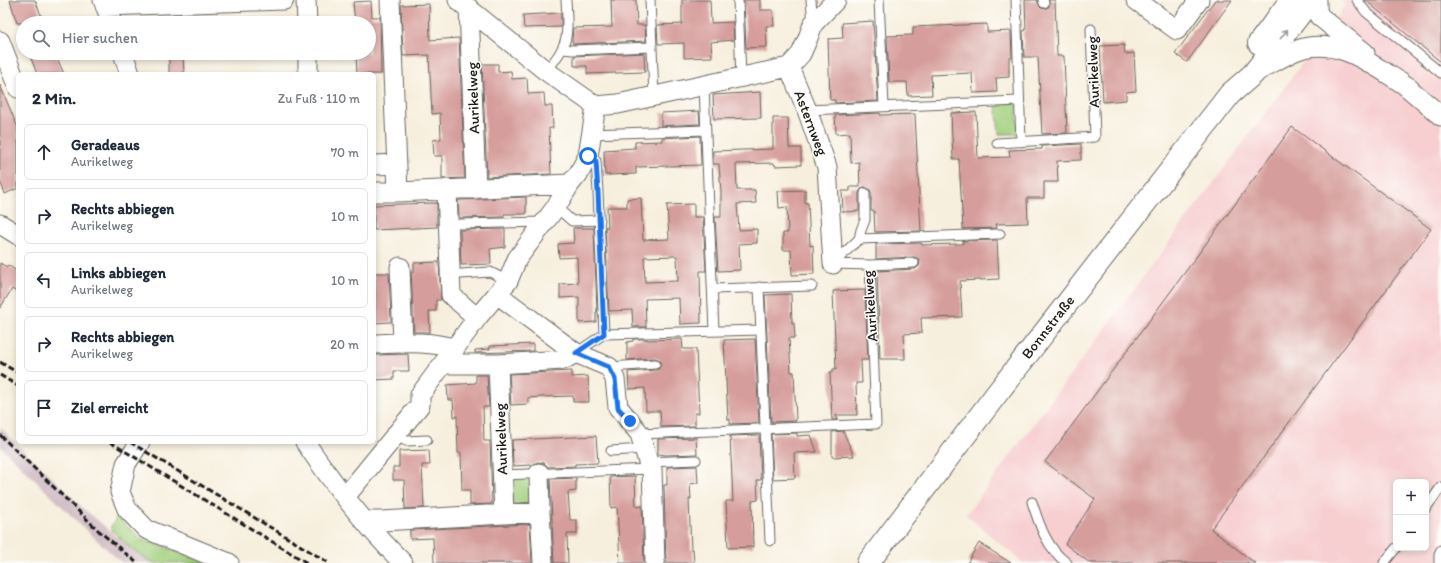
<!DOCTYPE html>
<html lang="de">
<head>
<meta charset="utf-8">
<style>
  body { margin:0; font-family:Itim,sans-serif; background:#f6f6f7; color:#1f2937 }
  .controls { position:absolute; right:12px; bottom:12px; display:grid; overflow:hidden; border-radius:6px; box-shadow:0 2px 6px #0003 }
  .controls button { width:36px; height:36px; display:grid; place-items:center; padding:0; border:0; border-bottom:1px solid #e0e1e3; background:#fff; color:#1f2937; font:20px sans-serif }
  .stop { position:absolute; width:12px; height:12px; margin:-9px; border:3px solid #1a73e8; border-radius:50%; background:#fff }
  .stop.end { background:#1a73e8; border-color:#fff; box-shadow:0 1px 4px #0008 }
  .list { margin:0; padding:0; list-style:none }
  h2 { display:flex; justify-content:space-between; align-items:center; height:52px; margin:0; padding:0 16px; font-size:17px }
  h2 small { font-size:13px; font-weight:400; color:#747a83 }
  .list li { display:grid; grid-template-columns:26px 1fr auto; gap:12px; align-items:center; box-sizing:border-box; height:56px; margin:0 8px 8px; padding:0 8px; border:1px solid #e0e1e3; border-radius:6px }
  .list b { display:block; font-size:15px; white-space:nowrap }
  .list p { margin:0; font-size:13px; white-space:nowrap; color:#747a83 }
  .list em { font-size:13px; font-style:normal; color:#747a83 }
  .icon { flex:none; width:22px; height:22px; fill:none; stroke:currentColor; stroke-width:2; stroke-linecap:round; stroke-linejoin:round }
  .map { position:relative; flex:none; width:1441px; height:563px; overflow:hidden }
  .search { position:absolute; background:#fff; box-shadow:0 2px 6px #0003; left:16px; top:16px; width:360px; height:44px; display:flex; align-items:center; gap:10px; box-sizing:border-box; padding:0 14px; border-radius:22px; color:#747a83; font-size:15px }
  .panel { position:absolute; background:#fff; box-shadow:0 2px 6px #0003; left:16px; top:72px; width:360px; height:372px; border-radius:6px }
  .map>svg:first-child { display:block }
  .built { fill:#f7cfd1; fill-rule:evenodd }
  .industrial { fill:#d2bdc6 }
  .green { fill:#a1d07d; stroke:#5e764c }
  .building { fill:#d59d9b; fill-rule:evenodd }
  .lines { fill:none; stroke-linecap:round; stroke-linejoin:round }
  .lane-casing { stroke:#696660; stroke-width:11 }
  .street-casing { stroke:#696660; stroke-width:21 }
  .secondary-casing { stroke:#696660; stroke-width:24 }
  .lane { stroke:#fff; stroke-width:9 }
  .street { stroke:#fff; stroke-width:19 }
  .secondary { stroke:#fff; stroke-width:22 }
  .rail { stroke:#1c1c1c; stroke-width:3; stroke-dasharray:6 3; stroke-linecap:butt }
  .oneway { stroke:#999 }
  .route { stroke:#1a73e8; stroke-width:5 }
  .labels { text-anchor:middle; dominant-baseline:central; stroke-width:3; stroke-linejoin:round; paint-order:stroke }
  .street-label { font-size:15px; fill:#1c1c1c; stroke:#fdfcf7 }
</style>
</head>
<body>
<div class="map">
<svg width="1441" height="563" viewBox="0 0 1441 563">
  <rect width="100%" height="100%" fill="#fdfcf7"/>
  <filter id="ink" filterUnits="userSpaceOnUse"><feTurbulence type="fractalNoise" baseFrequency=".025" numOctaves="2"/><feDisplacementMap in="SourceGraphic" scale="8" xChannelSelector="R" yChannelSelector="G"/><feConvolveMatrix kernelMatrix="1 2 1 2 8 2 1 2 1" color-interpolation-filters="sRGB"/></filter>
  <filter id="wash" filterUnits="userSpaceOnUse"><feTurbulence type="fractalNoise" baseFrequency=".012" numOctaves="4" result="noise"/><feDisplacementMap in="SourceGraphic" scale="16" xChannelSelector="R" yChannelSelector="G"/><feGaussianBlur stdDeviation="0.9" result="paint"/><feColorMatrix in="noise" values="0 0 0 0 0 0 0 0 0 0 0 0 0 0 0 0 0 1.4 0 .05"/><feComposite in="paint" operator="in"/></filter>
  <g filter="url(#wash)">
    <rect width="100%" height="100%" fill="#f7efde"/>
    <!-- built -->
    <path class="built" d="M1342,0h99v563h-419v-1l-56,-47 379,-509zM1396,482h30v66h-30z"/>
    <!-- industrial -->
    <path class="industrial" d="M0,427l82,80 47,40 24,16h-31l-35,-32 -87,-85z"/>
    <!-- green -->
    <path class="green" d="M1017,102l1,32h-19l-3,-31z
      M536,477l2,32 -31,2 -1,-33z
      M117,517l24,22 67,24h-55l-24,-16 -19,-19z"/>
    <g id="blocks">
      <!-- building -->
      <path class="building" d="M10,0h25l9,23h-27z
        M611,0h25l1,25h8l1,16 -73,3 -1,-4 1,-12 39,-1z
        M682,0h28l1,23 22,-1 1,18 -23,2 1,15 -28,1v-15l-26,1 -1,-19 25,-1z
        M744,0h16v10h13l1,16h-8l1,21 -21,1z
        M1025,0h12l3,7 3,2 6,-2v-7h6l2,56h7l3,77 -25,1 -4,-77h-14l-1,-26 3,-1z
        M1215,0h17l-45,62 -12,-8z
        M1365,0h76v62z
        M371,1l1,16h8l1,57h-24l-1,-21h13v-30h-14l-2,-21z
        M429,4l1,36 29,-2 6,140 -23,1v-23h-8l-1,-16 8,-1 -1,-26 -8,1 -3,-59 -26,1 -2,-51z
        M561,13v14l-37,1 -1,-13z
        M873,21l5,80 -43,2v-3h-5l-2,-61 15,-1 -1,-15z
        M987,24v8l24,-1 1,27h-3v19l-13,1 1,14 -24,1 -1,-20 -41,2 1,20 -24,1 -1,-14h-18l-2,-46 26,-1v-8z
        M1124,45l1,9 9,-1 2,38 -10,1v8l-23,2 -3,-56z
        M29,53h26l9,21h-27z
        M169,53h14l1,21h-15z
        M644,53l1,19 -58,2v-8h-13v-10z
        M482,64h16v8l13,-1 1,8 15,-1 1,16 16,-1 1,13h7l1,22h-4l2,46 -64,3z
        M0,85l18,43v60l-13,6 -5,-13z
        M760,92l1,26 -47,1 -1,-24z
        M699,111l1,13 -39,2v-13z
        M976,112l2,46 32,-1 -1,-7 33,-1v-3l39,-2v16l-24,1 1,21h-14v16h-17l1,25 -32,1 1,4 -34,1 -4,-70h-6l-2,-46z
        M880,113v2l35,-1 6,117 -46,1 -1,-21h-3v-18l-1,-3 -5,-3 -3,1 -3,5v18l-16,1 -1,-21h8v-4h10l-1,-25 -8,1 -1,-30 -14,1 -1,-19z
        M773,118h15l1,30h12v17l-26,1 -1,-3 -38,1 1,26h18l1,13 -19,1 2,26 18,-1v14l-18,1 1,26 -22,1 -3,-54h6v-25l-2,-28h-6v-13l60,-2z
        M1292,127l139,102 -220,300 44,34h-165l-25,-19 30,-45 -50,-37z
        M700,136l1,29 -65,2v7l-31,1 -1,-25 31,-2v-6l27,-1v-3z
        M805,190v13h3l2,43 3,-1 1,29 -22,1 -1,-25h-8v-17h5l-1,-26 -8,1 -1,-17z
        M526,197v17h-22v3l-45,1 -1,-18z
        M641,198l2,42 26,-1 -2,-34 27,-1v13h9l3,54h-6l1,52 -21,1 -1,-26 -34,1 1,28h-13l-1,-17 -23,1 -4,-84h3l-1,-20h20v-8zM677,256l1,25 -33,1 -1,-25z
        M432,203h5v24l-63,3v-25z
        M573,228h21l3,84h-1v10l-17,1v-26l-19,1v-14l18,-1 -1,-26 -18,1 -1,-14 16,-1z
        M505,229v18l-15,2 1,15 -30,1 -1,-35z
        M997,240l2,39 -39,2 2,36 -41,1 1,15 -18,1 1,25h-25l-3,-88 38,-2 4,-3 1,-3 -1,-4 -5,-2 -38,2v-15l45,-1 1,2 37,-1h4v-3z
        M439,262l2,38h-5v11h-7l1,21h-16l-3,-60h3v-9z
        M0,263l7,4 1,-2 10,7v21l-6,-4 -12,19z
        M374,273h15l2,49 -17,1z
        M865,290l3,70h-7l1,23h-6l1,32h-21l2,5h-6l-2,-48h3v-3h3l-3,-78z
        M791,294l1,29h2l1,15h-6l2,34h3l2,49 -25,1 -6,-127z
        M633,339h14v1l35,-1 1,10h13l3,64h-4v13l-34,1 -1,-16h-14l-1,-23 -16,1 -1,-17 28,-2 3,-1 2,-5 -1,-4 -5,-2 -28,2v-18l6,-1z
        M755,339l4,84 -29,1v-5l-2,1 -4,-80z
        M533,344v7l-58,2v-3l15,-1v-3z
        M408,354l1,17h-15v8l-20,1v-25z
        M572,371v6l16,-1 1,26h-16v-6l-31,1 -14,1v6l-17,1 -2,-31z
        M476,375h11l2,32h-6l1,34h6l2,63 -22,1v-15h-8l-1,-37h-3l-1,-37 -3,1 -1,-17h-5l-1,-15 29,-2z
        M843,431l11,25 -22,1v-25z
        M797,433v3l14,-1 6,17 -23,1 1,25 -22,1 -2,-45z
        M759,435l2,45h-4l1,20 -6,1 1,46 -25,1 -2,-47h7l-3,-65z
        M596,436l2,27 -23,1v2l-27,1 -4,-4 -6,-1 -6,3 -19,1 -1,-26z
        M696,438l1,16 -31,1 -8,-1v-15z
        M429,450l1,15h-8l2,43 -19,1 -1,-29h-11v-13h6v-16z
        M697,466l1,17 -8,1 1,15h-2l2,51 2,-1 1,14h-28l-2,-78h3v-18z
        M635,476l1,31 6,-1 2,57h-24l-3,-56 -6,1 -1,-31z
        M576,478v13l-8,1 2,28h7v14h-10l1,29h-14l-4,-84z
        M530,524l2,39h-98l-1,-25 -23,1v-9z
        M979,543l32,20h-44z"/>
    </g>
  </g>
  <g filter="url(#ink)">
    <use href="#blocks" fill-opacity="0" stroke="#696660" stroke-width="1"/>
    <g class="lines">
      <defs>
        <path id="lane" d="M650,0l4,96
          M738,0l3,78
          M811,0l2,23
          M879,0l5,106
          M1016,0l5,142
          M1043,0l1,3
          M1357,0l9,12 75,61
          M563,49l10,1 79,-3
          M546,71c24,-27 22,-36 20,-71
          M704,86l10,245
          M807,110l212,-9
          M591,134l115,-4
          M997,143l98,-6 -4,-108
          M556,207l16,14 28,-1
          M460,224l84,-2
          M859,239l2,-9 4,-10v-27
          M914,263l-44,2 -37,-1 26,-25 141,-5
          M461,274l29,-2 18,9
          M759,287l11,254
          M713,289l99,-3
          M604,334l157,-4
          M576,353l28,-19 -6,-142 -2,-31 -8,-5
          M609,367l46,-3
          M640,434l236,-10 -6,-159
          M395,435l11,6 21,-1
          M611,451l33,-2
          M648,462l48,-2
          M502,475l150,-6
          M1032,502c7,22 15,47 35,61
          M1426,508l15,-21
          M1384,563l12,-15
          M1439,563v-9l2,-4"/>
        <path id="street" d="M103,0l9,23
          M306,0l1,23
          M458,0l88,71 50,35 22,-2 171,-37
          M1136,0l41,30 22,-30
          M1317,0v9l2,7 46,37
          M105,6l179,-6
          M469,8l7,181
          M0,41l18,47
          M123,53l7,21
          M308,53v21
          M789,67l18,43 20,57 6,97
          M789,67l12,-13 7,-16 5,-14 23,-24
          M1254,73c14,-7 27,-16 41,-22 42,-17 80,16 115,37
          M1400,81l41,35
          M374,165l23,-1
          M447,189l4,106 26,23
          M374,192h24l-8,-192
          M398,192l172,-8
          M0,224l18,11
          M400,267l3,76
          M497,294l79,59 33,14 6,12 3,28 22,27 8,28 4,7 3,94
          M374,344c27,-1 56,-4 81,5
          M444,364h54l65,-4 13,-7
          M140,442l-14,22 -6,28 7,17 19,20 83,34
          M305,442c29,43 62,85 98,121
          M539,473l1,39
          M345,497l75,-92v-10l57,-77 31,-37 9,-22 39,-52 14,-23 9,-11 9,-17 8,-50
          M504,514l36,-2 3,51
          M366,521h16l122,-7 -6,-150"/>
        <path id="secondary" d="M1259,43l32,-43
          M868,563l130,-171 232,-298 23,-20 58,-74"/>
      </defs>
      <!-- lane casing -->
      <use href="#lane" class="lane-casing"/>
      <!-- street casing -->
      <use href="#street" class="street-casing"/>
      <!-- secondary casing -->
      <use href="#secondary" class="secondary-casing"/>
      <!-- lane -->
      <use href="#lane" class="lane"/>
      <!-- street -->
      <use href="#street" class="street"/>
      <!-- secondary -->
      <use href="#secondary" class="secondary"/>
      <!-- rail -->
      <path class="rail" d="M0,362l18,11
        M0,375l18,11
        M0,435l99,96 38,32
        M110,442l197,121
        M130,442l199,121"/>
    </g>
    <!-- one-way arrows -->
    <defs><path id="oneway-shaft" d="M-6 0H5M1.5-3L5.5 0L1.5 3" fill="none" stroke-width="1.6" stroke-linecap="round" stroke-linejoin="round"/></defs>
    <use class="oneway" href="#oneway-shaft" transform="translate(1284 34) rotate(-52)"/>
  </g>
  <g class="lines" filter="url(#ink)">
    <!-- route -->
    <path class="route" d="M588,156l8,5 2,31 6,142 -28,19 33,14 6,12 3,29 12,13"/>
  </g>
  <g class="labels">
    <!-- street labels -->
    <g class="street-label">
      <text transform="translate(1093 72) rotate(-92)">Aurikelweg</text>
      <text transform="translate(473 98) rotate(-92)">Aurikelweg</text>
      <text transform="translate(811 123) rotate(69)">Asternweg</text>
      <text transform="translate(870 306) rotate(-94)">Aurikelweg</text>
      <text transform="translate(1048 327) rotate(-52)">Bonnstraße</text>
      <text transform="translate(501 439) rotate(-92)">Aurikelweg</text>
    </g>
  </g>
</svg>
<div class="controls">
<button>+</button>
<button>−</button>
</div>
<div class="stop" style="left:588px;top:156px"></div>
<div class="stop end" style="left:630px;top:421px"></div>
<div class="search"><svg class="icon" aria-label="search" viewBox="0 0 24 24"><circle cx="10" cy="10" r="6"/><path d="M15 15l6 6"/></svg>Hier suchen</div>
<section class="panel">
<h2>2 Min.<small>Zu Fuß · 110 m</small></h2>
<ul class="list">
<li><svg class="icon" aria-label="ahead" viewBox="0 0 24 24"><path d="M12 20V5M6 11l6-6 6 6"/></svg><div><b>Geradeaus</b><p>Aurikelweg</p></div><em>70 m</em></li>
<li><svg class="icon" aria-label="right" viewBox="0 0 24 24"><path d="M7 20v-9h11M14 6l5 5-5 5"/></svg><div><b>Rechts abbiegen</b><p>Aurikelweg</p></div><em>10 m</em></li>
<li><svg class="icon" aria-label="left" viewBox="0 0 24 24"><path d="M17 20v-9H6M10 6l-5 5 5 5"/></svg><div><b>Links abbiegen</b><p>Aurikelweg</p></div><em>10 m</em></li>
<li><svg class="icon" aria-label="right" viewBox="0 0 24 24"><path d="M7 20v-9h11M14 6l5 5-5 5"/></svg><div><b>Rechts abbiegen</b><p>Aurikelweg</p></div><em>20 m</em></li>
<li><svg class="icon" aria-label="arrive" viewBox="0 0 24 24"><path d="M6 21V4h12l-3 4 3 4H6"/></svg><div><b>Ziel erreicht</b></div></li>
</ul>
</section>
</div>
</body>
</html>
